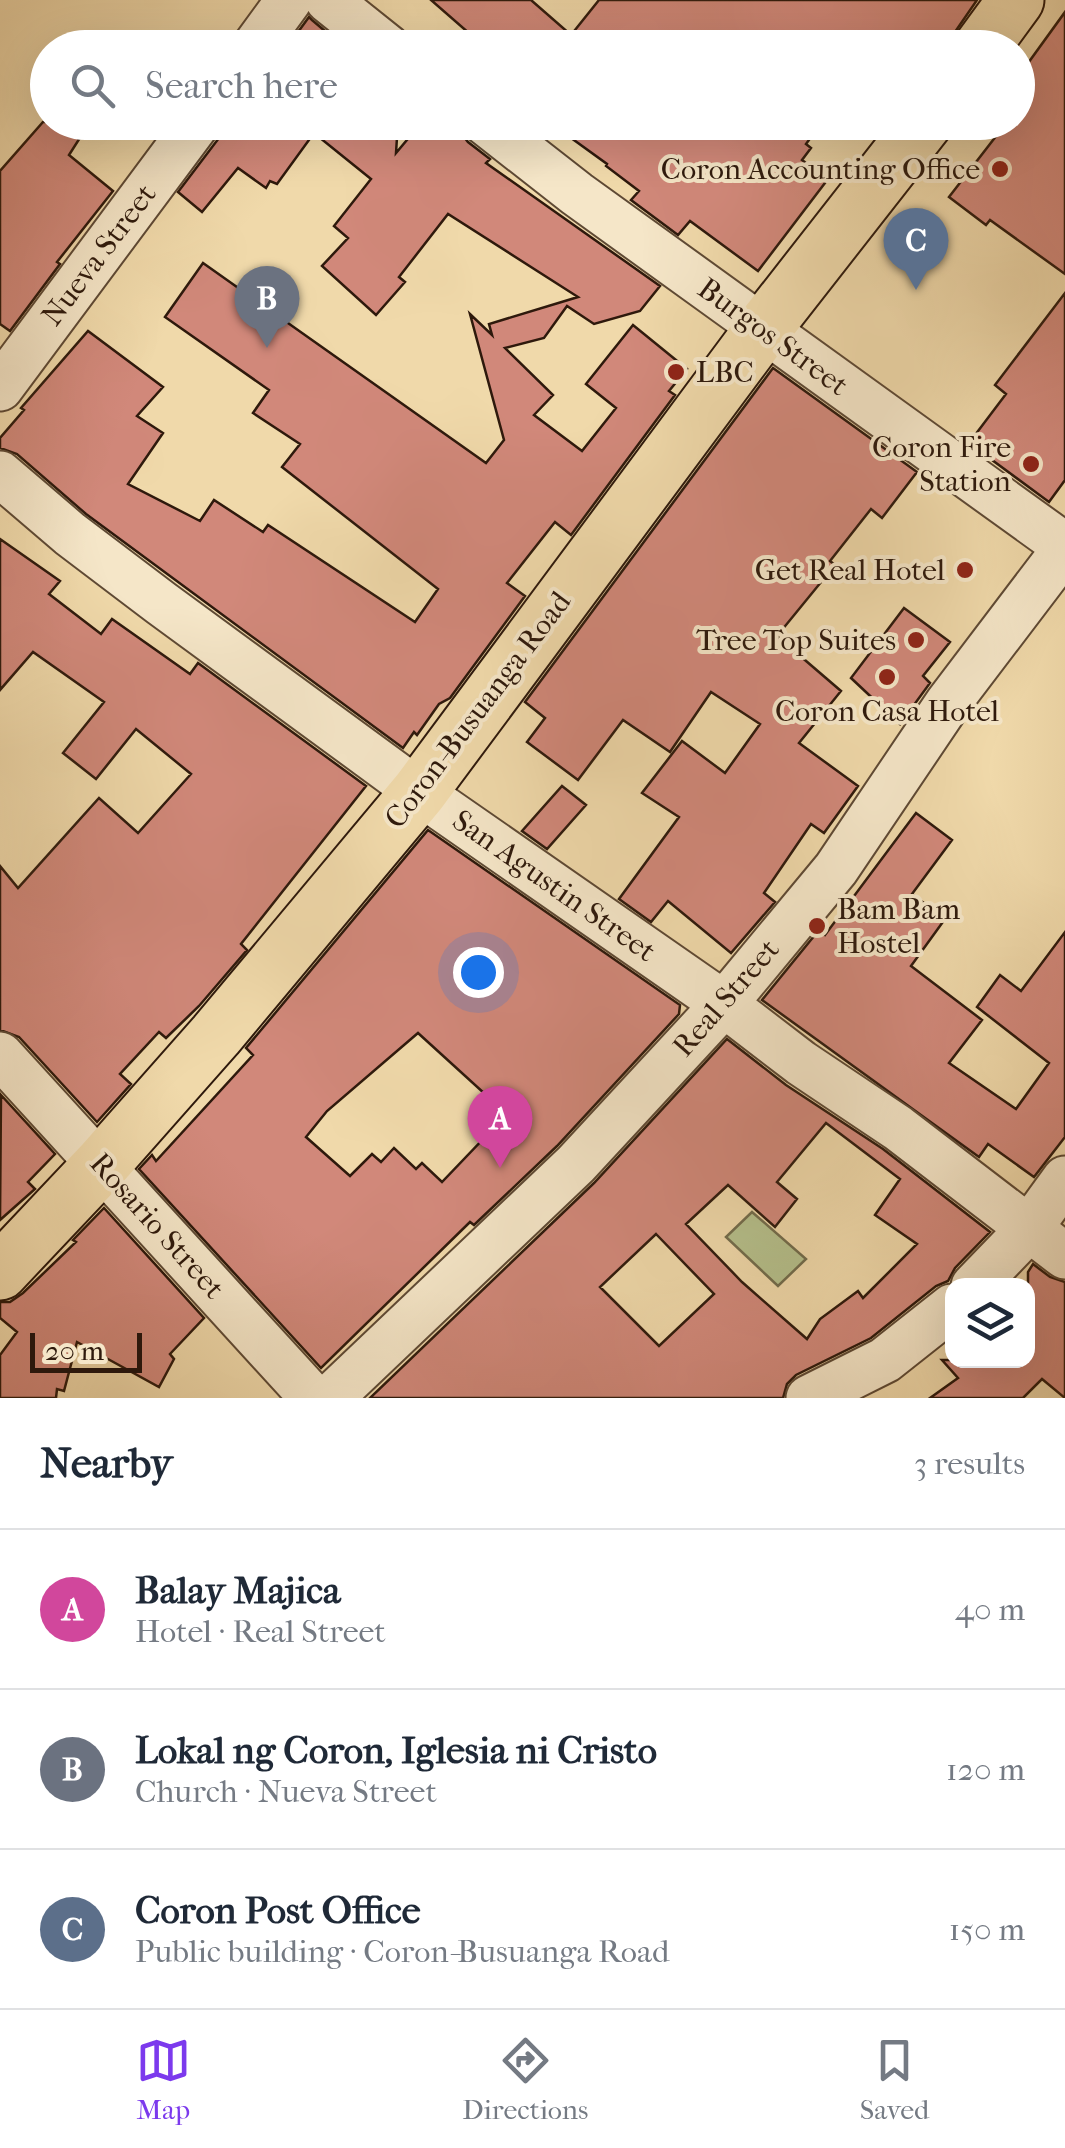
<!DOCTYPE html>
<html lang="en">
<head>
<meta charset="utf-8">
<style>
  body { margin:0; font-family:"IM FELL French Canon",serif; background:#f6f6f7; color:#1f2937 }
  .controls { position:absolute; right:30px; bottom:30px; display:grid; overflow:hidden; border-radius:20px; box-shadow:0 10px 40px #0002 }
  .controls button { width:90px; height:90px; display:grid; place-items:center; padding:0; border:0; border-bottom:2px solid #e0e1e3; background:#fff; color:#1f2937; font:50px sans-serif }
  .scale { position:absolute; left:30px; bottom:25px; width:112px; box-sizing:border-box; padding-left:10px; border:5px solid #2e190c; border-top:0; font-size:28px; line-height:35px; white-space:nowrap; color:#2e190c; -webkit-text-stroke:8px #f5e6c8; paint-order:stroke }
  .you { position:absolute; left:478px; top:972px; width:35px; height:35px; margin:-25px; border:8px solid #fff; border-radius:50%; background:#1a73e8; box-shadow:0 0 0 15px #1a73e833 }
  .badge { display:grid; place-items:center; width:65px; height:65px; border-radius:50%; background:#7c3aed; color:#fff; font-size:32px; font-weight:700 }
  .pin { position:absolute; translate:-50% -82px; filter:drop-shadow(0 2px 5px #0008) }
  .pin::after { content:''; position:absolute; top:52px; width:35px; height:30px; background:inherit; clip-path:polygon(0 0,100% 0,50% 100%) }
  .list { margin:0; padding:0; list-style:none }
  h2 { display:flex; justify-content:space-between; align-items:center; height:130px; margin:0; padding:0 40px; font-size:42px }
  h2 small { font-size:32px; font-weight:400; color:#747a83 }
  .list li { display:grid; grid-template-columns:65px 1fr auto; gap:30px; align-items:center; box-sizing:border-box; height:160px; padding:0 40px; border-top:2px solid #e0e1e3 }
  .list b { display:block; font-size:38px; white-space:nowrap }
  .list p { margin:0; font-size:32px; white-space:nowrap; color:#747a83 }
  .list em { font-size:32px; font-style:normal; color:#747a83 }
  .icon { flex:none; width:55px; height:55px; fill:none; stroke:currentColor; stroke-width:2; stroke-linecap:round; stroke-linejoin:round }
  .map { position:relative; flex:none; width:1065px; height:1398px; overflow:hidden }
  .search { position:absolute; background:#fff; box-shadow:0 10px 40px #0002; left:30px; right:30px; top:30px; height:110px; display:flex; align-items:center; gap:25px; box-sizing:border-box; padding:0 35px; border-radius:55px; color:#747a83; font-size:38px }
  .sheet { height:610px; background:#fff }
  nav { display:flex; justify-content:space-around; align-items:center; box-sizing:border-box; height:140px; border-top:2px solid #e0e1e3; background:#fff; font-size:28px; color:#747a83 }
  nav a { display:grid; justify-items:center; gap:5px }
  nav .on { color:#7c3aed }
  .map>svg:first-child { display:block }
  .green { fill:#b5c08c; stroke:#726c4c; stroke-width:2.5 }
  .building { fill:#d1887a; stroke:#2e190c; stroke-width:2.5; fill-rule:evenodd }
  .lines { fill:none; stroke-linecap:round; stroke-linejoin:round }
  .minor-casing { stroke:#5e4934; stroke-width:49 }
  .major-casing { stroke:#2e190c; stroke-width:59 }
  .minor { stroke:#f5e6c8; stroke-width:45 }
  .major { stroke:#f0d9aa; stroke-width:55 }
  .poi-dot { fill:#8f2418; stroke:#f5e6c8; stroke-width:4 }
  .labels { text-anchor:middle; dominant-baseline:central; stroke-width:8; stroke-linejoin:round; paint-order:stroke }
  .poi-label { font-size:30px; fill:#2e190c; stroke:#f5e6c8; text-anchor:end }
  .street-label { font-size:30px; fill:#2e190c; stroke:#f5e6c8 }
</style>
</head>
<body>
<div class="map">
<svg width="1065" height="1398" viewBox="0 0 1065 1398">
  <rect width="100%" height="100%" fill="#f0d9aa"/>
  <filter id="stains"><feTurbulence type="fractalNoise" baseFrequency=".002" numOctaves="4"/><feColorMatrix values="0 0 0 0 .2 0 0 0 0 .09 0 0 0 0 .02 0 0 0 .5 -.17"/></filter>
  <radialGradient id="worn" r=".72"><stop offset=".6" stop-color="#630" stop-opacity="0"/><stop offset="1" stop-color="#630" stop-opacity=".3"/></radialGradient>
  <!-- green -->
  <path class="green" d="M752,1212l54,47 -28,27 -52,-49z"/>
  <!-- building -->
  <path class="building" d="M431,0h100l40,35 28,-35h378l-33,48h-458z
    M1065,12v262l-75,-54 -4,5 -37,-28 58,-75h11v-45z
    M309,17l3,3 33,28h-27l-20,-16z
    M43,122h47l-21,33 44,36 -56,71 3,2 -50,67 -10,-7v-153z
    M224,122h174l-2,31 26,-31h37l2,11 7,9 22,17 -4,4 174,123 -20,25 -46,13 -27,-18 -23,32 -39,10 48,47 -19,20 48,36 34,-43 -30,-24 47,-59 54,44 -18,22 6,4 -104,140 -16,-13 -48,61 18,13 -75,102 -11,6 -22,31 -3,-3 -11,16 -317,-234 -69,-60 -17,-6v-10l24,-28 -3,-2 67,-77 75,56 -26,29 26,17 -35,51 72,37 14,-21 49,32 5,-7 147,97 23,-33 -156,-122 18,-23 -47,-31 16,-23 -104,-73 38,-54 283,200 18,-23 -34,-126 22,21 -3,-11 89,-27 -130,-83 -49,63 6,5 -29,33 -54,-49 26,-28 -14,-12 37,-47 -57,-46 -37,51 -7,-3 -4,7 -28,-20 -36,44 -24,-20 41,-54z
    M549,122h273l-16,22 5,4 -9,12 26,19 -70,92 -68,-50 -12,14 -47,-35 8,-9 -33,-25 1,-2z
    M1065,293v187l-16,22 -80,-59 37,-49 -11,-9z
    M773,368l144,104 -35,46 -11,-9 -41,52 5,4 -58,71 64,55 -42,52 59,43 -34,47 -13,-9 -47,69 11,9 -44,51 -63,-52 -17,21 -32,-23 60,-82 -37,-24 40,-52 43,32 35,-49 -49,-32 -41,60 -47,-32 -45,60 -51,-38 18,-24 -20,-16z
    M0,539l60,42 -11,13 52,40 11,-15 78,55 8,-11 168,123 -125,158 6,6 -48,56 -33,32 -7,-6 -39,42 11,10 -34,38 -78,-85 -19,-7v-164l18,22 81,-90 39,35 53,-59 -55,-45 -40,50 -33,-26 41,-51 -71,-50 -33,38z
    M904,608l46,34 -27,34 7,7 -30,41 -49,-46z
    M562,786l24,19 -39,44 -25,-18z
    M916,813l36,27 -40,54 33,25 -34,47 71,54 -33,43 67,46 33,-46 -72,-56 23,-32 21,16 44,-59v205l-31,40 -46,-33 -9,13 -217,-157 57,-70 6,5z
    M428,830l252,175 -1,9 -122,132 -83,79 -4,-3 -149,146 -182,-199 13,-14 4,6 97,-106 -7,-7zM418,1033l89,81 -65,68 -20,-19 -6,6 -22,-21 -13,14 -9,-8 -22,22 -44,-39 21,-26z
    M727,1039l59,46 97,64 107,83 -35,36 -7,13 -12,5 -65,52 -75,37 -9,9 -4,14h-413l224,-215zM826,1123l74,56 -25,36 42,29 -54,54 -5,-7 -38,28 -13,20 -65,-57 -56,-58 42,-39 47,42 22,-28 -20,-17zM656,1234l58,60 -55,52 -59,-59z
    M1,1095l54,59 -27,28 7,7 -35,31z
    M104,1208l100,110 -34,36 4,5 -15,28 -82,-45 -13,49 -7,-2 -1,9h-56v-43l17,-23 -17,-14v-16h10l13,-9 53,-51 -3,-2z
    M1033,1264l17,13 15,5v116l-23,-19 -19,19h-93l28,-20 -16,-18h86v-88z"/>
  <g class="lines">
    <defs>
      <path id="minor" d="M328,0l60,48
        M254,48l35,-48
        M485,122l92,72 488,352
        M0,388l198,-266
        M0,474l70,60 91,69 258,189 305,212 77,59 97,65 167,128
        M0,1055l313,343
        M974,1286l54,-56 37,-51
        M330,1398l246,-234 148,-160 112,-135 112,-166 117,-154
        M809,1398l76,-38 67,-53"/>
      <path id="major" d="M981,48l35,-48
        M0,1272l102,-108 114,-129 203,-243 344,-463 162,-207"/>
    </defs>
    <!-- minor casing -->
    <use href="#minor" class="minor-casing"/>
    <!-- major casing -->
    <use href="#major" class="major-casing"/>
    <!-- minor -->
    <use href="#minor" class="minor"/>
    <!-- major -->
    <use href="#major" class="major"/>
  </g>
  <!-- markers -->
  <g class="poi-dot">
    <circle cx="1000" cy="169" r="10"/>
    <circle cx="676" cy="372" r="10"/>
    <circle cx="1031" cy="464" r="10"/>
    <circle cx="965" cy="570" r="10"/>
    <circle cx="916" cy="640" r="10"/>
    <circle cx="887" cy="677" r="10"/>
    <circle cx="817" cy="926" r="10"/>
  </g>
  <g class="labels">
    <!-- poi labels -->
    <g class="poi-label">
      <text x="980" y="169">Coron Accounting Office</text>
      <text x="696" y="372" text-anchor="start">LBC</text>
      <text x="1011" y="447">Coron Fire<tspan x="1011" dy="34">Station</tspan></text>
      <text x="945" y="570">Get Real Hotel</text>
      <text x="896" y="640">Tree Top Suites</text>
      <text x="887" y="711" text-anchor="middle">Coron Casa Hotel</text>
      <text x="837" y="909" text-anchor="start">Bam Bam<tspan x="837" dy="34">Hostel</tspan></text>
    </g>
    <!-- street labels -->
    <g class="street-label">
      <text transform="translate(99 255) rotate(-53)">Nueva Street</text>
      <text transform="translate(773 337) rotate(36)">Burgos Street</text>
      <text transform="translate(478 710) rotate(-53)">Coron-Busuanga Road</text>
      <text transform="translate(554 886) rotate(35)">San Agustin Street</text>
      <text transform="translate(726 998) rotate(-49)">Real Street</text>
      <text transform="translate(157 1226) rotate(48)">Rosario Street</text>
    </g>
  </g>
  <rect width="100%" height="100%" filter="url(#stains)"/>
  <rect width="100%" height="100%" fill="url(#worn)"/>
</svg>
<div class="controls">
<button><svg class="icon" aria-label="layers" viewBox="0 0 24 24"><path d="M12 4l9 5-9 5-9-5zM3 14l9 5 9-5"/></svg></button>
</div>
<div class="scale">20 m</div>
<div class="you"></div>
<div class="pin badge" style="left:500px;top:1168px;background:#d1479c">A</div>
<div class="pin badge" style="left:267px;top:348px;background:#6b7280">B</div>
<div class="pin badge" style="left:916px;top:290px;background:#5c6f8a">C</div>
<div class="search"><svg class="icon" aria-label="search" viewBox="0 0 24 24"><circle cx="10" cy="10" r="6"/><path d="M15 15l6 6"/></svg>Search here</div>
</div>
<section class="sheet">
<h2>Nearby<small>3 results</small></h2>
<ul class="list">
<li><span class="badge" style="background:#d1479c">A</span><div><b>Balay Majica</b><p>Hotel · Real Street</p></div><em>40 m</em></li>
<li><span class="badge" style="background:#6b7280">B</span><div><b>Lokal ng Coron, Iglesia ni Cristo</b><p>Church · Nueva Street</p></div><em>120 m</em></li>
<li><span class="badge" style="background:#5c6f8a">C</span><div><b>Coron Post Office</b><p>Public building · Coron-Busuanga Road</p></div><em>150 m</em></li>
</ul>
</section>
<nav>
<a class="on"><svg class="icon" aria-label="map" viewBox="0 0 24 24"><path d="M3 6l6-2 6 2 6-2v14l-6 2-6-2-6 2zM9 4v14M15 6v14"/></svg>Map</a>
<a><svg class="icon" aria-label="directions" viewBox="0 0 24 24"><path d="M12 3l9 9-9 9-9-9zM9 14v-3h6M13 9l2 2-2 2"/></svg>Directions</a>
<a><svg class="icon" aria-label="saved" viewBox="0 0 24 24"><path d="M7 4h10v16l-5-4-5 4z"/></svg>Saved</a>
</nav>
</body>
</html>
